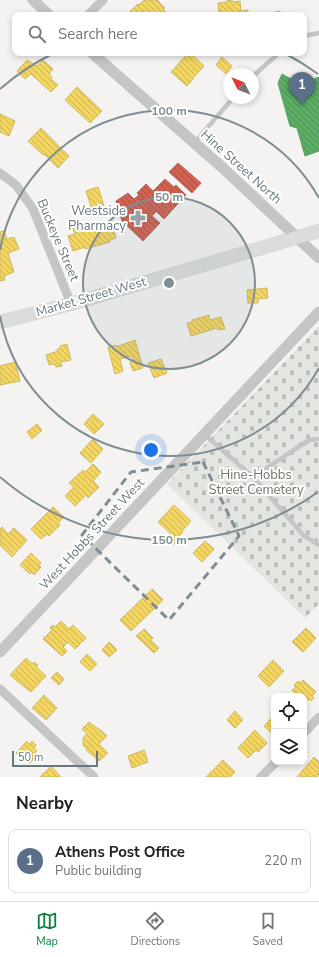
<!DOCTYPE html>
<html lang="en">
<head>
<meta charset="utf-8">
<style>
  body { margin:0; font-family:"Nunito Sans",sans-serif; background:#f6f6f6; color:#202124 }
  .controls { position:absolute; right:12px; bottom:12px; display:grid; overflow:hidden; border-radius:8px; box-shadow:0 2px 6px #0003 }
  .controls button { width:36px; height:36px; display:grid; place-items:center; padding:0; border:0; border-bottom:1px solid #e0e0e0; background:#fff; color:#202124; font:20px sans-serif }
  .compass { position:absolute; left:223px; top:68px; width:36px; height:36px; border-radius:50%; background:#fff; box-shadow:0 2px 6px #0003; rotate:312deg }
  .scale { position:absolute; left:12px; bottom:10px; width:86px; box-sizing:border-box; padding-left:4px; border:2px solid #667880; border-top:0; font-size:11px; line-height:14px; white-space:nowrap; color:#667880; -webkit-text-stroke:3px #fff; paint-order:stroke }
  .you { position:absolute; left:151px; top:450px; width:14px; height:14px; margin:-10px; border:3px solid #fff; border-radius:50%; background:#1a73e8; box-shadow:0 0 0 6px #1a73e833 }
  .badge { display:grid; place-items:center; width:26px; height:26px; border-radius:50%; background:#0b8043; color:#fff; font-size:13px; font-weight:700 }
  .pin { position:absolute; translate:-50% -33px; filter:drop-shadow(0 1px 2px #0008) }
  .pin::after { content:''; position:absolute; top:21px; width:14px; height:12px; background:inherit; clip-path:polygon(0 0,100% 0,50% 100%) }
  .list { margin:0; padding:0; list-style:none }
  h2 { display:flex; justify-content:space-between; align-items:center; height:52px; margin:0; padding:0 16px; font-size:17px }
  h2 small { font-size:13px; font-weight:400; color:#757577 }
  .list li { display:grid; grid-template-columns:26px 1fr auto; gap:12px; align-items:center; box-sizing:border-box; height:64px; margin:0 8px 8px; padding:0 8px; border:1px solid #e0e0e0; border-radius:8px }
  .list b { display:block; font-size:15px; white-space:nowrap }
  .list p { margin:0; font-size:13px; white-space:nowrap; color:#757577 }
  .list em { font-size:13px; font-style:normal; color:#757577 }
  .icon { flex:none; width:22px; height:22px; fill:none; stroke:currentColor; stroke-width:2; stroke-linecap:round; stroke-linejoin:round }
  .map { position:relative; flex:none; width:319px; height:777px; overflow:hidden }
  .search { position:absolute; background:#fff; box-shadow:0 2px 6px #0003; left:12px; right:12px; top:12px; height:44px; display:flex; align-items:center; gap:10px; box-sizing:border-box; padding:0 14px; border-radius:8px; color:#757577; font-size:15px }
  .sheet { height:124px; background:#fff }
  nav { display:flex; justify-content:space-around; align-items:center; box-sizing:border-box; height:56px; border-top:1px solid #e0e0e0; background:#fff; font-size:11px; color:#757577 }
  nav a { display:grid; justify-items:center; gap:2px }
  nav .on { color:#0b8043 }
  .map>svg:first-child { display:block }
  .cemetery { fill:url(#cemetery-stones) }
  .homes { fill:url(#homes-back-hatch); stroke:#cbb967 }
  .shops { fill:url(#shops-back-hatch); stroke:#b4675c }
  .public { fill:url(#public-back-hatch); stroke:#5e9e6a }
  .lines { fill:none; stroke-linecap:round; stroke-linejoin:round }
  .secondary-casing { stroke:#cfd0d0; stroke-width:14 }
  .service { stroke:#c4c6c6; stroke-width:4.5 }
  .minor { stroke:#c4c6c6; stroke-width:9 }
  .tertiary { stroke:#c4c6c6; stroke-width:11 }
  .secondary { stroke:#dbdcdc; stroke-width:13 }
  .marked { fill:none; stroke:#7f8e94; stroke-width:3; stroke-dasharray:8 5; stroke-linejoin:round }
  .ring { fill:none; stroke:#7f8e94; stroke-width:2 }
  .labels { text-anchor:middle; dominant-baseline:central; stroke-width:4; stroke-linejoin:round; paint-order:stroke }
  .street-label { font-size:13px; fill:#667880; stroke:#fff }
  .poi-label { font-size:13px; fill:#667880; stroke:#fff; text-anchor:end }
  .park-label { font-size:13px; fill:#6b7864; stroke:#fff }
  .centre { fill:#7f8e94; stroke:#fff; stroke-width:2 }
  .ring-label { font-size:12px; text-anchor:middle; font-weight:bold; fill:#7f8e94; stroke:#fff; stroke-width:4; stroke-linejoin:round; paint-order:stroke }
</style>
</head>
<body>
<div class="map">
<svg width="319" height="777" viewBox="0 0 319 777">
  <defs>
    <pattern id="cemetery-stones" width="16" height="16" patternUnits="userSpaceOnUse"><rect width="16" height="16" fill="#e3e5e0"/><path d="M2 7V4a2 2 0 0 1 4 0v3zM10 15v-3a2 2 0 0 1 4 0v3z" fill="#bcbebb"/></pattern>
    <pattern id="homes-back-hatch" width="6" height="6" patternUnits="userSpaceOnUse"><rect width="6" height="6" fill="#f6d55c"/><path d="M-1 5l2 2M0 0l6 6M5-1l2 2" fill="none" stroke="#cbb251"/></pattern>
    <pattern id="shops-back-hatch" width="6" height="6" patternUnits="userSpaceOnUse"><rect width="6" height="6" fill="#d6604d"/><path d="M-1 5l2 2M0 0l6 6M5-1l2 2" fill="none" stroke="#a85143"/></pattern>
    <pattern id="public-back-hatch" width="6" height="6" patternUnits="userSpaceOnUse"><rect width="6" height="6" fill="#5aae61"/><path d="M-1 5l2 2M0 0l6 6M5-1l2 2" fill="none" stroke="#4e9255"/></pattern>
  </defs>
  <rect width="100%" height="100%" fill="#f4f3f2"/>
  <!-- cemetery -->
  <path class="cemetery" d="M319,326v278l-14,14 -138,-134z"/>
  <!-- homes -->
  <path class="homes" d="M144,0h13l8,8 -2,1 6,6h-43l12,-11 1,1z
    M227,0h5v2l8,-1 1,10 7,-1v5h-29l-1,-12 9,-1z
    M280,11l1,4h-21z
    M188,53h2l14,13 -12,13h1l-6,7 -16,-14z
    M222,57l10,9 -6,8 -10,-9z
    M27,60l10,6 6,-6 10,9 -4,5 3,3 -1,2 7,6 -7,7 -20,-18 -6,5 -8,-8z
    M77,87l25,24 -12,12 -25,-23z
    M0,114l15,7 -6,15 -9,-4z
    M41,128l28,28 -11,12 -14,-14 -1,1 -15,-14z
    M98,187l7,22 -12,4 -7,-22z
    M90,223l2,6 20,-5 4,14 -6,2v2l-25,7v-2l-12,4 -5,-15 7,-2 -2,-6z
    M4,231l3,8 7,-2 5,12 -11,4 6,19 -10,4 1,4 -5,1v-49z
    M267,288l1,10 -10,1v4h-10l-1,-13z
    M209,315l1,5 11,-3 4,12 -7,1 -1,-2 -26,8 -4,-13 5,-1v-2z
    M135,340l8,28 -10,3 -3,-9 4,-1 -2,-5 -12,3 3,12 -8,3 -7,-27 8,-2v2z
    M67,344l4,16 -10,2 1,4 -6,1 -1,-3 -6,1 -3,-10 12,-4 -1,-2h3v-3z
    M161,359l6,14 -13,5 -6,-15z
    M15,362l5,19 -20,4v-19z
    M93,414l11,10 -10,10 -10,-10z
    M37,424l5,6 -10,9 -5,-7z
    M93,439l10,10 -12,14 -11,-10z
    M93,464l8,8 -8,9 6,6 -11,11 -2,-3 -11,11 -10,-10 9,-9 -5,-4 14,-13 2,2z
    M174,505l17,16 -9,10 1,1 -7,7 2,1 -5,5 -8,-7 5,-5 -12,-11z
    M53,507l11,10 -6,6 2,2 -11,11 -2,-2 -6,5 -10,-10z
    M2,527l6,7 6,-6 13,12 -15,17 -12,-12v-16z
    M205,541l9,8 -12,13 -9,-9z
    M31,553l10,10 -2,2 2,2 -7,8 -2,-3 -2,2 -10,-9z
    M152,589l11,11 -32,31 -11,-11z
    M61,621l8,8 4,-4 13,13 -11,11 -7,-7 -5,5 4,4 -5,5 -19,-17 9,-9 -2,-2 3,-3 2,2z
    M306,628l10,10 -13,14 -11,-10z
    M144,629l9,9 -2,2 8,8 -5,5 -18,-17z
    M109,642l8,8 -8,7 -7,-7z
    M87,654l10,10 -7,7 -10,-9z
    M26,658l7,6 1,-2 4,3 -2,2 10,9 -15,16 -4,-3 -17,-14z
    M273,660l11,11 -15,16 -11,-11z
    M57,672l7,7 -5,6 -8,-7z
    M303,680l13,12 -4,4 2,2 -3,3 -2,-2 -4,4 -1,-1v-6h-6l-6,-6 4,-3 -2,-2 4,-4 2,2z
    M44,695l13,13 -11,12 -14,-12z
    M235,711l8,9 -8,8 -8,-8z
    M274,715v20l-10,-9z
    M89,722l8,6h1l9,8 -8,8 9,9 -9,8 -13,-11 1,-1 -4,-4v-7l4,-4 -5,-5z
    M255,730l12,13 -9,9 -2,-2 -8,8 -10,-10z
    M27,741l3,3 2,-3 4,4 -2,3 3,3 -5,5 2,2 -4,5 -2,-2 -2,1 -10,-9z
    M144,750l4,12 -16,6 -4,-12z
    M314,757l5,5v13l-2,2h-20z
    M223,760l12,12 -5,5h-24z
    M51,766l10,11h-21z"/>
  <!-- shops -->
  <path class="shops" d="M178,163l23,20 -9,10 -23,-21z
    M165,179l9,8 2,-2 10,10 -22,24 -27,-26 9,-9 7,7z
    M128,193l6,6 5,-4 17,17 -4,4 8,7 -17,18 -21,-20 -6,-20z"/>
  <!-- public -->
  <path class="public" d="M282,74l18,10 19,-7v74l-14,5 -8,-28 -7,-2 -12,-43z"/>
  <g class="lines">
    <defs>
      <path id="secondary" d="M0,322l71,-18 248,-73"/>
    </defs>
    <!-- secondary casing -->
    <use href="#secondary" class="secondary-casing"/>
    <!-- service -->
    <path class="service" d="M304,36l15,-3
      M253,76l26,-23
      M195,142l38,-44
      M204,434l49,43 51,59 15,9
      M253,477l56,-37 10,-1"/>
    <!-- minor -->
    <path class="minor" d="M88,15l15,-15
      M0,173l16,12 17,24 38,95
      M0,689l94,88
      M304,733l15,-16
      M261,777l15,-15"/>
    <!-- tertiary -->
    <path class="tertiary" d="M33,0l16,15
      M92,53l132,116 95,89
      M0,652l319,-340"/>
    <!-- secondary -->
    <use href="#secondary" class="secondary"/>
  </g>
  <!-- marked area -->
  <path class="marked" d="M203,462l36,74 -70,84 -87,-85 49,-63z"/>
  <!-- distance rings -->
  <circle cx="169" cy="283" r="86" fill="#7f8e94" fill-opacity=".12"/>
  <g class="ring">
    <circle cx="169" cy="283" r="86"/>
    <path d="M319 368A172 172 0 0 1 0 316M0 250A172 172 0 0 1 319 198"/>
    <path d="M318 492A257 257 0 0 1 0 477M0 89A257 257 0 0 1 54 53M284 53A257 257 0 0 1 318 74"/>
  </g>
  <!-- icons -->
  <defs>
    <symbol id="pharmacy-bare" viewBox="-9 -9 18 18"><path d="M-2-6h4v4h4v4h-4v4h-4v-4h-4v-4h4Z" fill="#98a3a8" stroke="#fff" stroke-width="2.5" paint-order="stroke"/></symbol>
  </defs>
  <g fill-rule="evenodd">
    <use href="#pharmacy-bare" x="127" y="207" width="22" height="22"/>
  </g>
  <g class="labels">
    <!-- street labels -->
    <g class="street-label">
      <text transform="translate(241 167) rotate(42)">Hine Street North</text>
      <text transform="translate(58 240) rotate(67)">Buckeye Street</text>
      <text transform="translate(91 297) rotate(-16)">Market Street West</text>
      <text transform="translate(92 534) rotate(-47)">West Hobbs Street West</text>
    </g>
    <!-- poi labels -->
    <g class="poi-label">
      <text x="126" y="211">Westside<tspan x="126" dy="15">Pharmacy</tspan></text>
    </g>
    <!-- park labels -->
    <g class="park-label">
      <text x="256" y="475">Hine-Hobbs<tspan x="256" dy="15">Street Cemetery</tspan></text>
    </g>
  </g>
  <circle cx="169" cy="283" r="6" class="centre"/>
  <g class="ring-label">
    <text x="169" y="115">100 m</text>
    <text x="169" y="201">50 m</text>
    <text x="169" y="544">150 m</text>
  </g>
</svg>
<div class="controls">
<button><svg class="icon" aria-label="locate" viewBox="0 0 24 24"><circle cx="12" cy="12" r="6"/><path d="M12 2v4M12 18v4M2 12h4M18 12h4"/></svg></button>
<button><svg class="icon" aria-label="layers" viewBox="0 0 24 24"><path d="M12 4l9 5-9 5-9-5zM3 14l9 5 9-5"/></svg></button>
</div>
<svg class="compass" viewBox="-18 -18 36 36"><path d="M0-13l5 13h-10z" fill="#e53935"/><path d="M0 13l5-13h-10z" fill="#757577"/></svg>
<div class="scale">50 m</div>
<div class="you"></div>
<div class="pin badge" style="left:302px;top:105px;background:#5c6f8a">1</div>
<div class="search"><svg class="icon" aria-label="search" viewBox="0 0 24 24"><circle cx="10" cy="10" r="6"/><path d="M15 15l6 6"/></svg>Search here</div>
</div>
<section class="sheet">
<h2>Nearby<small></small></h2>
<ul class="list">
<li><span class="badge" style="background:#5c6f8a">1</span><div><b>Athens Post Office</b><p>Public building</p></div><em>220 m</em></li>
</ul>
</section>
<nav>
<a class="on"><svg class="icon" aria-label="map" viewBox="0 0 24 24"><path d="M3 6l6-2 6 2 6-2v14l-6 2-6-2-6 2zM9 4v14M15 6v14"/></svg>Map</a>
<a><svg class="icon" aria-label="directions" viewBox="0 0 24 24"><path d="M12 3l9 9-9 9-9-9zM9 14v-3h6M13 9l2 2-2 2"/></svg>Directions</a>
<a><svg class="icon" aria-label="saved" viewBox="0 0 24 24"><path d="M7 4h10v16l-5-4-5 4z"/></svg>Saved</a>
</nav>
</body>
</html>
